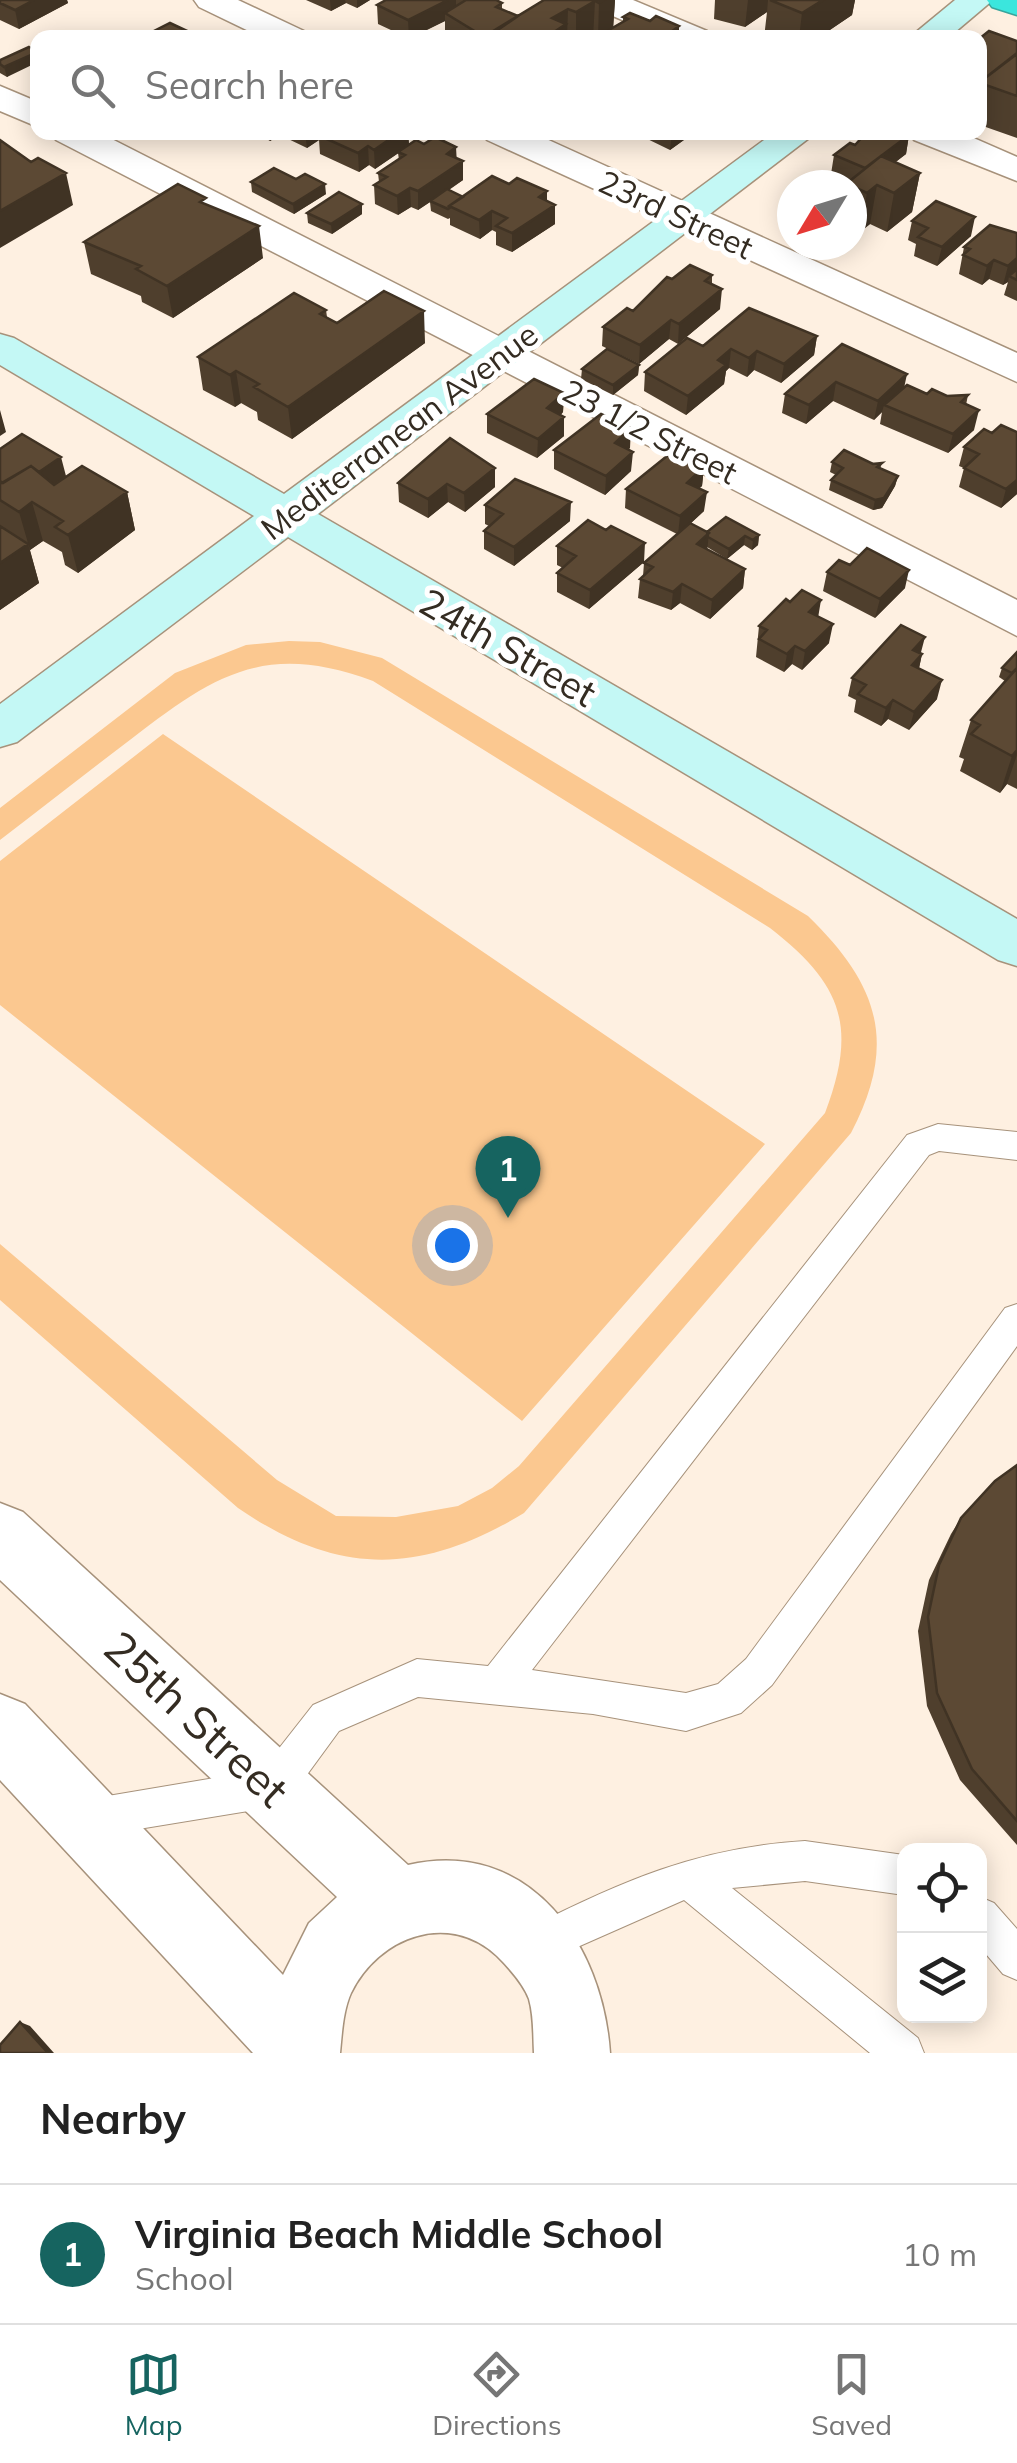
<!DOCTYPE html>
<html lang="en">
<head>
<meta charset="utf-8">
<style>
  body { margin:0; font-family:Mulish,sans-serif; background:#f6f6f6; color:#222 }
  .controls { position:absolute; right:30px; bottom:30px; display:grid; overflow:hidden; border-radius:20px; box-shadow:0 5px 25px #0003 }
  .controls button { width:90px; height:90px; display:grid; place-items:center; padding:0; border:0; border-bottom:2px solid #e0e0e0; background:#fff; color:#222; font:50px sans-serif }
  .compass { position:absolute; left:777px; top:170px; width:90px; height:90px; border-radius:50%; background:#fff; box-shadow:0 5px 25px #0003; rotate:232deg }
  .you { position:absolute; left:452px; top:1245px; width:35px; height:35px; margin:-25px; border:8px solid #fff; border-radius:50%; background:#1a73e8; box-shadow:0 0 0 15px #1a73e833 }
  .badge { display:grid; place-items:center; width:65px; height:65px; border-radius:50%; background:#166460; color:#fff; font-size:32px; font-weight:700 }
  .pin { position:absolute; translate:-50% -82px; filter:drop-shadow(0 2px 5px #0008) }
  .pin::after { content:''; position:absolute; top:52px; width:35px; height:30px; background:inherit; clip-path:polygon(0 0,100% 0,50% 100%) }
  .list { margin:0; padding:0; list-style:none }
  h2 { display:flex; justify-content:space-between; align-items:center; height:130px; margin:0; padding:0 40px; font-size:42px }
  h2 small { font-size:32px; font-weight:400; color:#767676 }
  .list li { display:grid; grid-template-columns:65px 1fr auto; gap:30px; align-items:center; box-sizing:border-box; height:140px; padding:0 40px; border-top:2px solid #e0e0e0 }
  .list b { display:block; font-size:38px; white-space:nowrap }
  .list p { margin:0; font-size:32px; white-space:nowrap; color:#767676 }
  .list em { font-size:32px; font-style:normal; color:#767676 }
  .icon { flex:none; width:55px; height:55px; fill:none; stroke:currentColor; stroke-width:2; stroke-linecap:round; stroke-linejoin:round }
  .map { position:relative; flex:none; width:1017px; height:2053px; overflow:hidden }
  .search { position:absolute; background:#fff; box-shadow:0 5px 25px #0003; left:30px; right:30px; top:30px; height:110px; display:flex; align-items:center; gap:25px; box-sizing:border-box; padding:0 35px; border-radius:20px; color:#767676; font-size:38px }
  .sheet { height:270px; background:#fff }
  nav { display:flex; justify-content:space-around; align-items:center; box-sizing:border-box; height:140px; border-top:2px solid #e0e0e0; background:#fff; font-size:28px; color:#767676 }
  nav a { display:grid; justify-items:center; gap:5px }
  nav .on { color:#166460 }
  .map>svg:first-child { display:block }
  .green { fill:#fbc890 }
  .lines { fill:none; stroke-linecap:round; stroke-linejoin:round }
  .lane-casing { stroke:#a7927b; stroke-width:2 }
  .street-casing { stroke:#a7927b; stroke-width:3 }
  .secondary-casing { stroke:#a7927b; stroke-width:3 }
  .highway-casing { stroke:#39a59c; stroke-width:3 }
  .lane { fill:#fff; fill-rule:evenodd }
  .street { fill:#fff; fill-rule:evenodd }
  .secondary { fill:#c4f8f5; fill-rule:evenodd }
  .highway { fill:#3be6dd; fill-rule:evenodd }
  .wall { fill:#4f3f2d }
  .shaded-wall { fill:#403324 }
  .building { fill:#5c4934; stroke:#403324; stroke-width:2.5 }
  .labels { text-anchor:middle; dominant-baseline:central; stroke-width:10; stroke-linejoin:round; paint-order:stroke }
  .far-street-label { font-size:32px; fill:#342c22; stroke:#fff }
  .street-label { font-size:38px; fill:#342c22; stroke:#fff }
  .near-street-label { font-size:45px; fill:#342c22; stroke:#fff }
</style>
</head>
<body>
<div class="map">
<svg width="1017" height="2053" viewBox="0 0 1017 2053">
  <rect width="100%" height="100%" fill="#fef0e1"/>
  <!-- green -->
  <path class="green" d="M289,641l31,1 62,16 426,258c71,69 90,127 43,217l-327,380c-103,62 -185,64 -286,-5l-238,-208v-56l277,236 59,36 60,1 62,-11 34,-18 27,-22 306,-353c33,-87 17,-129 -55,-185l-397,-247c-113,-42 -164,-2 -251,65 -41,31 -81,63 -122,94v-32l175,-135 71,-28z
    M163,734l602,410 -243,277 -522,-416v-144z"/>
  <g class="lines">
    <defs>
      <path id="lane" d="M938,1124l79,8v28l-78,-9 -10,4 -397,515 154,23 32,-9 28,-25 259,-351 12,-4v42l-245,339 -31,28 -55,18 -93,-17 -175,-17 -79,34 -52,71 -14,5 -183,30 -14,-5 -5,-14 5,-14 14,-5 172,-29 51,-65 104,-46 71,7 419,-531z
        M805,1841l99,14v40l-99,-14 -73,7 186,150 6,15h-54l-186,-153 -145,64 -14,-6 -6,-14 6,-14c94,-48 174,-83 280,-89z
        M980,1897l14,6 23,26v51l-14,-6 -23,-27z"/>
      <path id="street" d="M194,0h44l66,31 5,7h-46l-64,-31z
        M587,0h46l74,31 5,7h-48l-72,-31z
        M0,86l38,16v25l-38,-16z
        M51,132h47l919,468v36l-961,-496z
        M482,132h49l486,221v29l-530,-242z
        M909,132h51l57,25v24l-103,-41z
        M0,1503l23,9 385,353c122,-28 195,80 202,188h-76c-1,-17 0,-37 -5,-54 -6,-16 -20,-31 -32,-43 -48,-45 -118,-20 -146,37 -8,18 -9,40 -11,60h-87l-253,-273v-86l25,10 258,271 26,-52 28,-26 -337,-317z"/>
      <path id="secondary" d="M955,0h38l-45,38h-39z
        M775,132h42l-499,382 699,405v47l-19,-6 -710,-423 -271,205 -17,5v-43l254,-188 -254,-151v-31l14,4 270,156z"/>
      <path id="highway" d="M987,0h30v15l-25,-8z"/>
    </defs>
    <!-- lane casing -->
    <use href="#lane" class="lane-casing"/>
    <!-- street casing -->
    <use href="#street" class="street-casing"/>
    <!-- secondary casing -->
    <use href="#secondary" class="secondary-casing"/>
    <!-- highway casing -->
    <use href="#highway" class="highway-casing"/>
    <!-- lane -->
    <use href="#lane" class="lane"/>
    <!-- street -->
    <use href="#street" class="street"/>
    <!-- secondary -->
    <use href="#secondary" class="secondary"/>
    <!-- highway -->
    <use href="#highway" class="highway"/>
  </g>
  <!-- wall -->
  <path class="wall" d="M0,0h67l1,3 -49,26 -19,-9z
    M306,0h64l-13,8 -11,-5 -15,8z
    M386,0h110l6,3v7l16,6 26,-16h71l-2,27 10,-6v-4l56,21h-224l-10,-6v-11l-34,17h-3l-30,-14 -1,-19z
    M715,0h140l-3,15 -34,23h-54l3,-26 -22,15 -31,-8z
    M980,38l37,3v97l-37,-13z
    M38,51l-31,26 -7,-4v-13z
    M255,132h153l1,13 48,13 6,22 -14,10 14,7 46,-13 38,7v10l8,4v19l-43,28 -16,-7v-13l-4,-2 -12,9 -30,-14v-7l-2,1 -17,-8 -1,-9 -12,8 -7,-3 -13,8 -23,-11 -1,-19 5,-3 -1,-9 21,-13 -1,-7 -23,16 -6,-4 -10,7 -39,-18 -1,-14 -12,8 -27,-13 -10,6z
    M633,132h62l-25,18z
    M909,135l-3,19 -11,8 25,11 -8,39 -25,20 -17,-8 -10,8 -8,-4v-43h-7l3,-4 -17,-7 3,-19 21,-10z
    M251,182l75,12 -32,20 -42,-22z
    M362,204v10l-30,20 -24,-11 -1,-10z
    M207,205l56,53 -90,60 -31,-16 -1,-6 -50,-22 -7,-32z
    M912,221l59,15 -34,30 -23,-10 2,-12 -8,-4z
    M1017,233v68l-13,-6 4,-13 -5,3 -14,-6 -7,6 -23,-11 5,-27z
    M712,275v10l8,24 -42,35 -9,-5 -30,25 -37,-18 1,-19 30,-16 39,-32z
    M326,310l1,7 10,6 88,20 -133,96 -34,-19 -1,-8 -16,-9 -6,4 -32,-17 -5,-33z
    M817,336l-3,19 -33,28 -27,-13 -7,7 -18,-9 -3,3 -2,13 -38,31 -42,-24 1,-19 58,-26z
    M842,344l62,43 23,7 20,2 21,-1 -2,10 8,25 -26,23 -68,-29 2,-12 -8,8 -41,-19 -27,23 -24,-11 3,-19z
    M639,365l-1,10 -25,20 -32,-16 1,-10z
    M564,393l-1,19 -2,3 3,2v19l-27,22 -50,-25v-19z
    M984,429l33,65 -16,14 -42,-21 5,-19 -5,-2 5,-19z
    M450,438l45,49 -30,25 -17,-10 -20,16 -29,-16 -1,-19z
    M630,448l-3,2 4,21 -26,24 -51,-26v-19z
    M0,449l66,27 -13,9 74,7 8,38 -57,43 -13,-8 -3,-13 -19,-11 -13,9 9,33 -39,27z
    M832,462l50,1 -2,6 18,7 -3,10 -13,22 -9,2 -44,-20 2,-10 5,-5 -6,-3z
    M704,467l-2,19 -3,2 5,23 -13,12 16,9 52,3 -1,10 -6,5 -8,-5 -17,14 -20,-12v2l38,20 -2,19 -33,31 -30,-16 -9,7 -33,-12 2,-19 3,-3 1,-13 33,-29 -52,-26 1,-19z
    M485,505l85,16 -56,45 -30,-17v-18l5,-5 -4,-2z
    M606,530l38,32 -55,47 -32,-17v-19l6,-5 -6,-3v-19z
    M850,565l55,23 -30,30 -52,-27 4,-19z
    M818,616l11,27 -27,27 -10,-6 -8,8 -28,-15 3,-31z
    M1017,652v137l-10,-5 -7,9 -40,-22 4,-12 -5,-2 12,-37 34,-39 -6,-4 3,-9z
    M921,653l1,1 -3,14 18,31 -28,31 -21,-11 -7,7 -27,-14 2,-12 -8,-4 4,-18z
    M1017,1465v380l-57,-65 -33,-74 -9,-75 11,-51 22,-46 10,-16z"/>
  <!-- shaded-wall -->
  <path class="shaded-wall" d="M34,0h33l1,3 -49,26 -4,-19z
    M330,0h15l1,3 -15,8z
    M357,0h13l-13,8z
    M442,0h14v10l-11,3v8l-36,17 -1,-18z
    M604,0h11l-2,31 -15,7 1,-35z
    M748,0h20l-1,12 -22,15z
    M823,0h32l-3,15 -34,23h-19l3,-25z
    M595,1l-2,37h-17v-26z
    M568,9l-1,29h-22l7,-20z
    M679,26v12h-16z
    M38,52v10l-31,15 -3,-10z
    M269,132h11v3l-10,6z
    M305,132h27l-14,3 1,5 -12,8z
    M400,132h8l1,14 -34,23 -1,-19z
    M672,132h23l-25,18z
    M909,135l-3,19 -43,34 4,-19z
    M368,146l1,19 -10,7 -1,-19z
    M456,147l1,18 6,-4v19l-45,30v-19l29,-37z
    M66,173l7,32 -73,43v-37z
    M920,173l-8,39 -25,20 7,-39z
    M325,184l1,10 -32,20 -1,-10z
    M877,185l-7,39 -10,8 7,-39z
    M410,188l1,19 -13,8 -1,-19z
    M547,191v19l8,-5v19l-43,28v-19l27,-36z
    M362,204v10l-30,20 -1,-10z
    M492,211v19l-12,9 -1,-19z
    M975,217l-4,19 -34,30 5,-19z
    M259,226l4,32 -90,60 -6,-32z
    M1017,258v15l-8,3 -1,6 -5,3 5,-19z
    M994,260l-5,19 -7,6 5,-19z
    M722,289l-2,20 -42,35 1,-20z
    M424,311l1,32 -133,96 -4,-32z
    M671,320l-2,19 -30,25 1,-19z
    M817,336l-3,19 -33,28 3,-19z
    M731,349l-2,19 -3,3 -2,13 -38,31 2,-19 30,-36z
    M757,351l-3,19 -7,7 2,-19z
    M639,365l-1,10 -25,20v-10z
    M236,371l5,32 -6,4 -5,-32z
    M907,374l-4,19 -19,12 -2,7 -8,8 4,-19z
    M836,382l-3,19 -27,23 3,-19z
    M564,393l-1,19 -17,15 1,-19z
    M0,410l6,22 -6,4z
    M979,410l-5,20 -26,23 5,-19z
    M564,417v19l-27,22 1,-19z
    M631,428l-1,20 -17,14 2,-19z
    M633,452l-2,19 -26,24 1,-19z
    M61,457l5,19 -47,32 -5,-19z
    M704,467l-2,19 -17,16 2,-19z
    M495,468v19l-30,25 -1,-19z
    M898,476l-3,10 -13,22 -9,2 2,-10z
    M1017,480v14l-16,14 5,-19z
    M447,484l1,18 -20,16v-19z
    M127,492l8,38 -57,43 -10,-38z
    M707,492l-3,19 -26,24 2,-19z
    M32,502l11,39 -13,9 -11,-38z
    M571,502l-1,19 -56,45v-19z
    M709,533l-2,19 -10,-8z
    M759,535l-1,10 -6,5 1,-10z
    M745,536l-1,9 -17,14 2,-10z
    M645,543l-1,19 -55,47 1,-19z
    M28,544l11,39 -39,27v-47z
    M745,569l-2,19 -33,31 2,-19z
    M909,570l-4,18 -30,30 5,-19z
    M682,584l-2,19 -9,7 2,-18z
    M821,600l-3,18 -9,-6z
    M833,624l-4,19 -27,27 3,-19z
    M925,637l-5,19 -7,-6z
    M795,646l-3,18 -8,8 3,-18z
    M922,654l-4,19 -6,-8z
    M942,680l-5,19 -28,31 5,-18z
    M893,700l-5,19 -7,7 5,-18z
    M1017,750v5l-10,29 -7,9 12,-37z
    M20,2022l10,4 24,27h-6z"/>
  <!-- building -->
  <path class="building" d="M0,0h34l-19,10 -15,-7z
    M386,0h58l2,1 -38,19 -31,-15z
    M466,0h30l6,3 -6,4 22,9 -32,22 -41,-25z
    M544,0h60l-5,3 -4,-2 -19,11 -8,-3 -16,9 14,6 -21,14h-34l-16,-8z
    M770,0h53l-21,13z
    M630,13l20,8 6,-5 23,10 -16,12h-68l33,-19 -5,-2z
    M170,23l32,15h-62z
    M989,31l28,10v12l-37,29v-44z
    M29,47l9,5 -34,15 -4,-3v-4z
    M1017,54v42l-37,-13v-1z
    M321,132h79l-26,18 -6,-4 -10,7 -40,-18z
    M867,132h37l5,3 -44,33 -31,-13 16,-12 5,2z
    M435,137l21,10 -9,7 16,7 -45,30 -8,-3 -13,8 -23,-11 13,-8 -9,-4 27,-18 -7,-3 18,-12 8,4z
    M0,140l31,22 7,-4 28,15 -66,38z
    M881,156l39,17 -26,20 -17,-8 -10,8 -15,-7v-1l-6,-1z
    M274,168l22,11 9,-5 20,10 -32,20 -42,-22z
    M492,176l17,8 8,-6 30,13 -8,6 16,8 -43,28 -16,-7 11,-8 -15,-7 -13,9 -30,-14z
    M178,184l28,14 -6,4 59,24 -92,60 -31,-17 5,-3 -57,-24z
    M447,189l16,8 -14,9 2,1 -3,2 -18,-8z
    M339,192l23,12 -31,20 -24,-11z
    M936,201l39,16 -33,30 -24,-10 10,-9 -16,-7z
    M990,225l27,8v25l-9,8 -14,-6 -7,6 -24,-11 7,-6 -6,-2z
    M690,265l22,10 -7,6 17,8 -43,35 -8,-4 -31,25 -37,-18 24,-19 6,3 34,-34 5,2z
    M1017,269v11l-8,-4z
    M384,291l40,20 -136,96 -34,-20 5,-3 -23,-13 -6,4 -32,-18 96,-64 32,17 -6,4 17,9z
    M749,308l68,28 -33,28 -27,-13 -8,7 -18,-9 -13,11 8,5 -38,31 -43,-24 42,-34 16,8z
    M842,344l65,30 -29,27 -42,-19 -27,23 -24,-11z
    M607,349l32,16 -26,20 -31,-16z
    M534,379l30,14 -17,15 17,9 -26,22 -51,-25z
    M907,385l20,9 5,-5 15,7 21,-1 -7,7 18,8 -26,24 -69,-29z
    M601,414l30,14 -16,15 18,9 -27,24 -52,-26z
    M1001,425l16,7v48l-11,9 -42,-21 15,-14 -15,-7 20,-18 8,4z
    M22,434l39,23 -22,15 -8,-6 -28,17 -3,-2v-32z
    M450,438l45,30 -31,25 -17,-9 -19,15 -30,-16z
    M844,450l29,14 9,-1 -5,4 21,9 -14,22 -9,2 -44,-20 12,-12 -11,-6z
    M672,452l32,15 -17,16 20,9 -27,24 -54,-27z
    M31,466l23,19 28,-19 45,26 -59,43 -13,-8 8,-6 -31,-19 -13,10 -19,-12v-16z
    M515,479l56,23 -57,45 -30,-16 19,-17 -18,-9z
    M726,517l33,18 -6,5 -8,-4 -16,13 -21,-12 -1,-5z
    M588,520l18,10 5,-4 34,17 -55,47 -33,-17 19,-17 -19,-10z
    M690,523l19,10 -12,11 48,25 -33,31 -30,-16 -9,8 -33,-13 13,-12 -9,-4z
    M0,526l28,18 -28,19z
    M867,548l42,22 -29,29 -53,-27 12,-12 11,5z
    M802,590l19,10 -12,12 24,12 -28,27 -10,-5 -8,8 -28,-15 8,-9 -8,-4 27,-27 4,3z
    M901,625l24,12 -12,13 9,4 -10,11 30,15 -28,32 -21,-12 -7,8 -28,-14 8,-9 -14,-7z
    M1017,652v16l-5,5 -10,-5z
    M1017,668v82l-5,6 -41,-22 9,-9 -9,-5z
    M1017,1465v356l-45,-52 -35,-76 -9,-76 11,-52 22,-47 34,-37z
    M20,2022l28,31h-48v-8z"/>
  <g class="labels">
    <!-- far-street labels -->
    <g class="far-street-label">
      <text transform="translate(676 214) rotate(25)">23rd Street</text>
      <text transform="translate(399 431) rotate(-37)">Mediterranean Avenue</text>
      <text transform="translate(650 431) rotate(27)">23 1/2 Street</text>
    </g>
    <!-- street labels -->
    <g class="street-label">
      <text transform="translate(508 647) rotate(30)">24th Street</text>
    </g>
    <!-- near-street labels -->
    <g class="near-street-label">
      <text transform="translate(197 1718) rotate(43)">25th Street</text>
    </g>
  </g>
</svg>
<div class="controls">
<button><svg class="icon" aria-label="locate" viewBox="0 0 24 24"><circle cx="12" cy="12" r="6"/><path d="M12 2v4M12 18v4M2 12h4M18 12h4"/></svg></button>
<button><svg class="icon" aria-label="layers" viewBox="0 0 24 24"><path d="M12 4l9 5-9 5-9-5zM3 14l9 5 9-5"/></svg></button>
</div>
<svg class="compass" viewBox="-18 -18 36 36"><path d="M0-13l5 13h-10z" fill="#e53935"/><path d="M0 13l5-13h-10z" fill="#767676"/></svg>
<div class="you"></div>
<div class="pin badge" style="left:508px;top:1218px">1</div>
<div class="search"><svg class="icon" aria-label="search" viewBox="0 0 24 24"><circle cx="10" cy="10" r="6"/><path d="M15 15l6 6"/></svg>Search here</div>
</div>
<section class="sheet">
<h2>Nearby<small></small></h2>
<ul class="list">
<li><span class="badge">1</span><div><b>Virginia Beach Middle School</b><p>School</p></div><em>10 m</em></li>
</ul>
</section>
<nav>
<a class="on"><svg class="icon" aria-label="map" viewBox="0 0 24 24"><path d="M3 6l6-2 6 2 6-2v14l-6 2-6-2-6 2zM9 4v14M15 6v14"/></svg>Map</a>
<a><svg class="icon" aria-label="directions" viewBox="0 0 24 24"><path d="M12 3l9 9-9 9-9-9zM9 14v-3h6M13 9l2 2-2 2"/></svg>Directions</a>
<a><svg class="icon" aria-label="saved" viewBox="0 0 24 24"><path d="M7 4h10v16l-5-4-5 4z"/></svg>Saved</a>
</nav>
</body>
</html>
